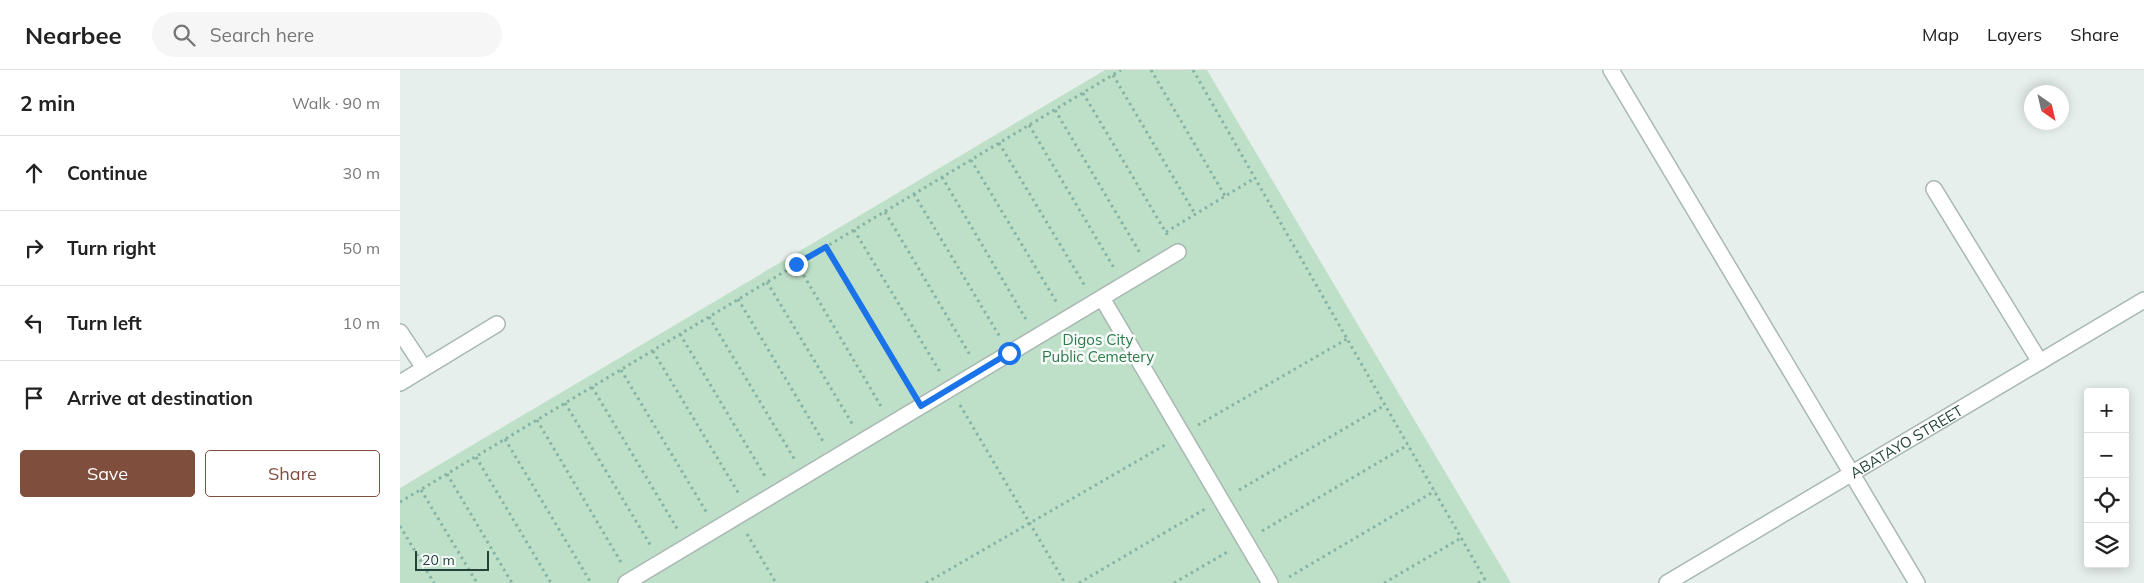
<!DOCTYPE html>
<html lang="en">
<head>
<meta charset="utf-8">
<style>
  body { margin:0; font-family:Mulish,sans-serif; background:#f6f6f6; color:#222 }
  .controls { position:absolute; right:15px; bottom:15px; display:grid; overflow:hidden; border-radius:5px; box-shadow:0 2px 12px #0003 }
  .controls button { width:45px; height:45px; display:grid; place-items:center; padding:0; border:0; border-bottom:1px solid #e0e0e0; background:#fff; color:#222; font:25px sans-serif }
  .compass { position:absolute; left:1624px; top:15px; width:45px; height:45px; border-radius:50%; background:#fff; box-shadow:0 2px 12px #0003; rotate:146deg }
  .scale { position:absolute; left:15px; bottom:12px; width:74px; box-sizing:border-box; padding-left:5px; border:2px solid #24423a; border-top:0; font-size:14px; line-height:18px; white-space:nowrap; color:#24423a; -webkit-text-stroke:4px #f7fbf9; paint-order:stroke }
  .stop { position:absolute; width:15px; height:15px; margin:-11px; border:4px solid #1a73e8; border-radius:50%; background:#fff }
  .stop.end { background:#1a73e8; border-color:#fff; box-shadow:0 1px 5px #0008 }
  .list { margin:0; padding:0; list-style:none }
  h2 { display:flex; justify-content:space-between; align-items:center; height:65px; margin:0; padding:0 20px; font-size:21px }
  h2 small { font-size:16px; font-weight:400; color:#767676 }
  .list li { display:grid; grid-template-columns:32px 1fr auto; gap:15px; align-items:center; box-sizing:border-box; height:75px; padding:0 20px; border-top:1px solid #e0e0e0 }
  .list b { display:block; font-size:19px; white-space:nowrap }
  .list em { font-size:16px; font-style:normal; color:#767676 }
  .actions { display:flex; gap:10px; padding:15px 20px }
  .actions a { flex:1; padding:11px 0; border:1px solid #804e3d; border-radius:5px; text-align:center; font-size:18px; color:#804e3d }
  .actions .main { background:#804e3d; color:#fff }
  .icon { flex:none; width:28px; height:28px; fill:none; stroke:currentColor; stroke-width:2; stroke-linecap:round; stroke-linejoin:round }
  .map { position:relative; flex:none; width:1744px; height:513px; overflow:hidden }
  header { display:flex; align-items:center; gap:30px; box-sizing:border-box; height:70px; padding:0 25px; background:#fff; border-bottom:1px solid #e0e0e0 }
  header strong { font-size:24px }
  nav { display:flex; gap:28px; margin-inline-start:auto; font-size:18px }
  .search { width:350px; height:45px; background:#f6f6f6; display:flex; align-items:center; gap:12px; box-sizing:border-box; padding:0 18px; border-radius:28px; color:#767676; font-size:19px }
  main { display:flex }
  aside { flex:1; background:#fff }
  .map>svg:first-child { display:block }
  .green { fill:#bfe0c8 }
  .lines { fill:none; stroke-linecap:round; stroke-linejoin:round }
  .minor-casing { stroke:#a8b8b2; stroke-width:18 }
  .path { stroke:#86b3a5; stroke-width:3; stroke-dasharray:2.5 4; stroke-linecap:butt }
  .minor { stroke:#fff; stroke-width:15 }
  .route { stroke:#1a73e8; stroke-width:6 }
  .labels { text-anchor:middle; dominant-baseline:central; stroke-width:5; stroke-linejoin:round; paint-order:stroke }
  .park-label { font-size:15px; fill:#2d7a4b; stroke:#f7fbf9 }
  .street-label { font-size:15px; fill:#24423a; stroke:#f7fbf9 }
</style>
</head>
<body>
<header>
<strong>Nearbee</strong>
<div class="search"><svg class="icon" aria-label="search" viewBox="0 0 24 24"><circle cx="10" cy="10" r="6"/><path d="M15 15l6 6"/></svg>Search here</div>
<nav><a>Map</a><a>Layers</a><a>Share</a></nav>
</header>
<main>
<aside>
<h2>2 min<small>Walk · 90 m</small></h2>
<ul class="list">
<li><svg class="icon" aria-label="ahead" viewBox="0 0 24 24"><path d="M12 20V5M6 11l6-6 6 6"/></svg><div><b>Continue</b></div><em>30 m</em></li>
<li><svg class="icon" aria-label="right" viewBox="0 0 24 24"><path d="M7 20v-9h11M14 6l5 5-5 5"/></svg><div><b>Turn right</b></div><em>50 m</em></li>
<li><svg class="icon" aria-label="left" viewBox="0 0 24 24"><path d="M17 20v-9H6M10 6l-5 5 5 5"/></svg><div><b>Turn left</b></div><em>10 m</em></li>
<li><svg class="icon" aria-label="arrive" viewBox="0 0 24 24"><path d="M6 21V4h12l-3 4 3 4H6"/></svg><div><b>Arrive at destination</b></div></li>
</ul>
<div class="actions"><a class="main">Save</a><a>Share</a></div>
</aside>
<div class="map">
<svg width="1744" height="513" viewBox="0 0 1744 513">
  <rect width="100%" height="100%" fill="#e6efeb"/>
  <!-- green -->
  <path class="green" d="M705,0h102l304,513h-1111v-95z"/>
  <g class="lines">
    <defs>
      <g id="minor">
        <path d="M1211,0l306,513"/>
        <path d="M1534,119l106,173"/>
        <path d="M702,228l168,285"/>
        <path d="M0,262l24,36"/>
        <path d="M0,313l97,-59"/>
        <path d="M226,513l552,-331"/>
        <path id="s1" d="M1267,513l477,-283"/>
      </g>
    </defs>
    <!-- minor casing -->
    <use href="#minor" class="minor-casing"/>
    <!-- path -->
    <path class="path" d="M751,0l74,126
      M793,0l294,513
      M713,5l82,139
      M683,23l85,143
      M655,40l85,143
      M629,55l85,143
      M599,73l86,143
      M571,90l86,143
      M542,107l85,144
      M514,124l86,143
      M485,142l85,143
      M454,160l86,142
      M766,162l89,-54
      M426,177l86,143
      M397,194l85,144
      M367,212l86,143
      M338,229l86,144
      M309,247l86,143
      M280,264l86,144
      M253,281l86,143
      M221,300l86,143
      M192,317l86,143
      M165,333l86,143
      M560,335l105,178
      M137,350l85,144
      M798,355l149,-86
      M105,369l86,144
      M76,387l75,126
      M47,404l65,109
      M21,420l56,93
      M839,420l146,-85
      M0,432l721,-432
      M0,456l34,57
      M862,461l146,-86
      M347,464l29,49
      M889,507l146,-86
      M526,513l239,-138
      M679,513l126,-74
      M774,513l55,-32
      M984,513l77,-45
      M1078,513l7,-4"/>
    <!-- minor -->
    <use href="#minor" class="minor"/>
  </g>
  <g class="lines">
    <!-- route -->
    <path class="route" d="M396,194l30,-17 95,159 88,-53"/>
  </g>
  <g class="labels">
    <!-- park labels -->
    <g class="park-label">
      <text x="698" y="269">Digos City<tspan x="698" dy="17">Public Cemetery</tspan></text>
    </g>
    <!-- street labels -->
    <g class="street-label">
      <text stroke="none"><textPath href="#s1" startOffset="278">ABATAYO STREET</textPath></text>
    </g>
  </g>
</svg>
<div class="controls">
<button>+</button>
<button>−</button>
<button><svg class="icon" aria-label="locate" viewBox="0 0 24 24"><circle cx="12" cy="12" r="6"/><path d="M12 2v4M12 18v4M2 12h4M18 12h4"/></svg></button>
<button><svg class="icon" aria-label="layers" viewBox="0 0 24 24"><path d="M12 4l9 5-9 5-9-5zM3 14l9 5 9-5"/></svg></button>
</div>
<svg class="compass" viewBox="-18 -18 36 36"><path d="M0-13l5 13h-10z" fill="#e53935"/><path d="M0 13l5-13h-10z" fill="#767676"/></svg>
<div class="scale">20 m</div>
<div class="stop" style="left:609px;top:283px"></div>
<div class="stop end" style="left:396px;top:194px"></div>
</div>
</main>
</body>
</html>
